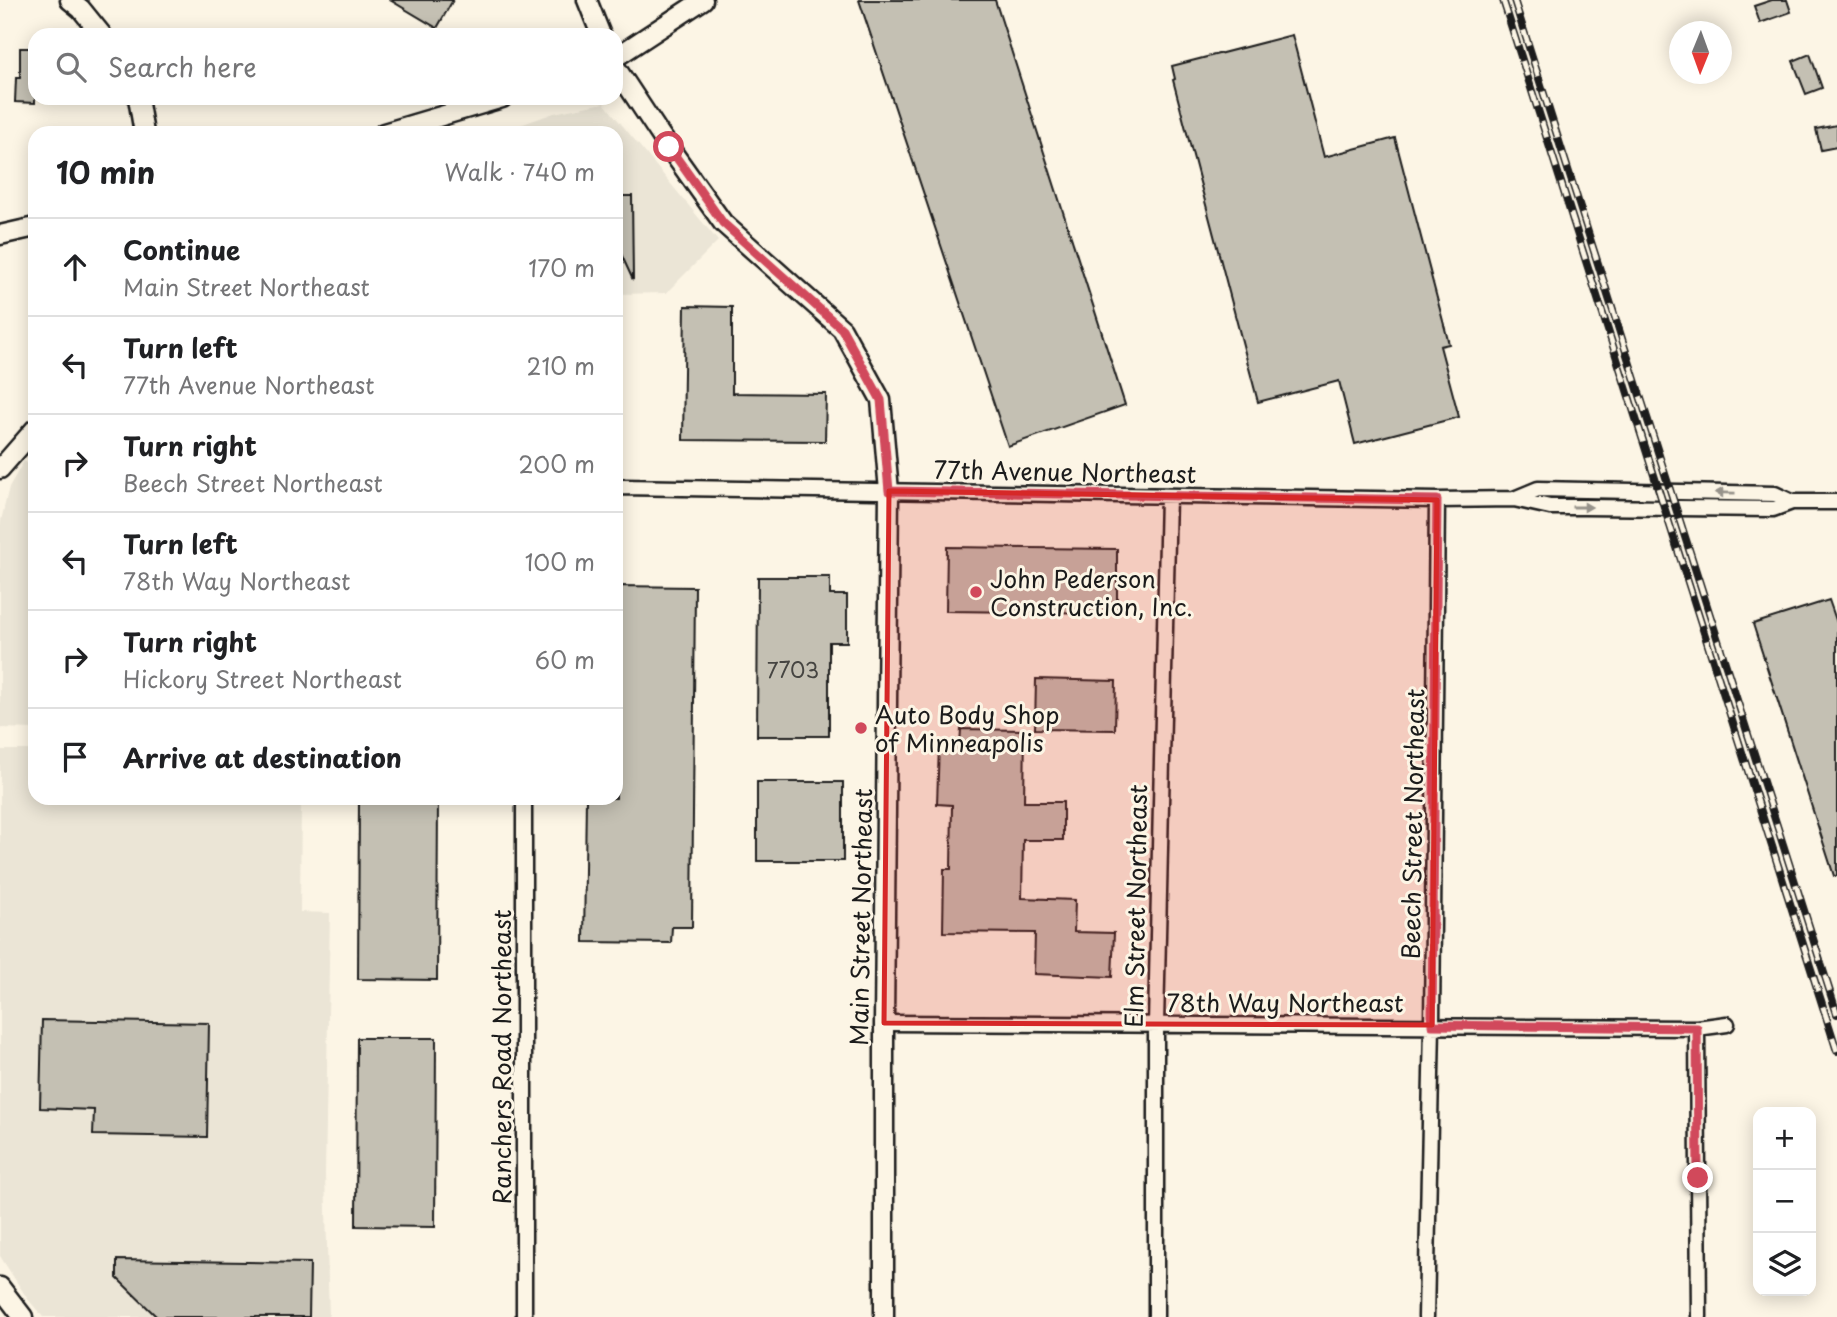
<!DOCTYPE html>
<html lang="en">
<head>
<meta charset="utf-8">
<style>
  body { margin:0; font-family:"Playpen Sans",sans-serif; background:#f2f2f2; color:#202124 }
  .controls { position:absolute; right:21px; bottom:21px; display:grid; overflow:hidden; border-radius:14px; box-shadow:0 4px 18px #0003 }
  .controls button { width:63px; height:63px; display:grid; place-items:center; padding:0; border:0; border-bottom:2px solid #e0e0e0; background:#fff; color:#202124; font:35px sans-serif }
  .compass { position:absolute; left:1669px; top:21px; width:63px; height:63px; border-radius:50%; background:#fff; box-shadow:0 4px 18px #0003; rotate:181deg }
  .stop { position:absolute; width:21px; height:21px; margin:-16px; border:5px solid #d1495b; border-radius:50%; background:#fff }
  .stop.end { background:#d1495b; border-color:#fff; box-shadow:0 2px 7px #0008 }
  .list { margin:0; padding:0; list-style:none }
  h2 { display:flex; justify-content:space-between; align-items:center; height:91px; margin:0; padding:0 28px; font-size:30px }
  h2 small { font-size:23px; font-weight:400; color:#757577 }
  .list li { display:grid; grid-template-columns:46px 1fr auto; gap:21px; align-items:center; box-sizing:border-box; height:98px; padding:0 28px; border-top:2px solid #e0e0e0 }
  .list b { display:block; font-size:26px; white-space:nowrap }
  .list p { margin:0; font-size:23px; white-space:nowrap; color:#757577 }
  .list em { font-size:23px; font-style:normal; color:#757577 }
  .icon { flex:none; width:38px; height:38px; fill:none; stroke:currentColor; stroke-width:2; stroke-linecap:round; stroke-linejoin:round }
  .map { position:relative; flex:none; width:1837px; height:1317px; overflow:hidden }
  .search { position:absolute; background:#fff; box-shadow:0 4px 18px #0003; left:28px; top:28px; width:595px; height:77px; display:flex; align-items:center; gap:18px; box-sizing:border-box; padding:0 24px; border-radius:21px; color:#757577; font-size:26px }
  .panel { position:absolute; background:#fff; box-shadow:0 4px 18px #0003; left:28px; top:126px; width:595px; height:679px; border-radius:21px }
  .map>svg:first-child { display:block }
  .built { fill:#ebe5d6 }
  .building { fill:#c4c0b3; stroke:#1c1c1c; stroke-width:2 }
  .lines { fill:none; stroke-linecap:round; stroke-linejoin:round }
  .minor-casing { stroke:#1c1c1c; stroke-width:19 }
  .tertiary-casing { stroke:#1c1c1c; stroke-width:23 }
  .minor { stroke:#fcf5e5; stroke-width:14 }
  .tertiary { stroke:#fcf5e5; stroke-width:18 }
  .rail-casing { stroke:#1c1c1c; stroke-width:8 }
  .rail { stroke:#fcf5e5; stroke-width:5; stroke-dasharray:16; stroke-linecap:butt }
  .oneway { fill:#97938b }
  .route { stroke:#d1495b; stroke-width:9 }
  .marked { fill:#d62828; fill-opacity:0.2; stroke:#d62828; stroke-width:5; stroke-linejoin:round }
  .poi-dot { fill:#d1495b; stroke:#fcf5e5; stroke-width:2.5 }
  .labels { text-anchor:middle; dominant-baseline:central; stroke-width:6; stroke-linejoin:round; paint-order:stroke }
  .number-label { font-size:21px; fill:#464542 }
  .street-label { font-size:24px; fill:#1c1c1c; stroke:#fcf5e5 }
  .poi-label { font-size:24px; fill:#1c1c1c; stroke:#fcf5e5; text-anchor:start }
</style>
</head>
<body>
<div class="map">
<svg width="1837" height="1317" viewBox="0 0 1837 1317">
  <rect width="100%" height="100%" fill="#fcf5e5"/>
  <filter id="ink" filterUnits="userSpaceOnUse"><feTurbulence type="fractalNoise" baseFrequency=".0143" numOctaves="2"/><feDisplacementMap in="SourceGraphic" scale="14" xChannelSelector="R" yChannelSelector="G"/><feConvolveMatrix kernelMatrix="1 2 1 2 8 2 1 2 1" color-interpolation-filters="sRGB"/></filter>
  <g filter="url(#ink)">
    <!-- built -->
    <path class="built" d="M604,103l114,138 -52,52 -50,1v-161h-118l56,-20z
      M24,461l11,8v260l-35,-1v-203l9,-38z
      M0,750h35v48h266l-1,114 30,1 -5,261 4,143h-286l-16,-19 -27,-42z"/>
    <!-- building -->
    <path class="building" d="M390,0h63l-16,28z
      M859,0h136l130,405 -117,41z
      M1772,0h15l4,12 -31,11 -6,-17z
      M1292,35l32,122 71,-19 54,206 -9,2 19,71 -104,27 -16,-63 -81,21 -85,-322 2,-1 -3,-13z
      M20,48h15v55l-20,-1 1,-24h4z
      M1810,54l12,34 -16,6 -13,-33z
      M1837,125v22l-16,3 -5,-21z
      M616,196h16l1,84 -17,-37z
      M685,306l47,1v86l94,1 -1,47 -142,-1z
      M947,547l170,2v64l-171,-2z
      M758,577h72v18h17v47h-18v94h-72z
      M616,586l79,1 -3,340h-20l-1,16 -87,-1 2,-144h30z
      M1829,600l8,23v253h-3l-81,-252z
      M1036,679l80,2 -1,49 -80,-1z
      M961,729l64,1 -1,72h39v38h-40l-1,58 53,2 -1,32 40,1 -2,44 -78,-3 1,-41 -92,-1 1,-63h7l1,-64 -15,-1 2,-59h21z
      M757,782h86v79h-86z
      M359,798h79l-1,182 -79,-1z
      M42,1020l167,3 -2,114 -114,-2 1,-25 -54,-2z
      M357,1038h79l-1,189 -79,-1z
      M117,1260l193,3 -1,54h-152l-40,-39z"/>
    <g class="lines">
      <defs>
        <path id="minor" d="M616,489l6,-2 815,13 77,-1 36,8h34l189,2 19,-7h45
          M1514,499l24,-10 237,5 17,8
          M884,1023l813,5 30,-4
          M1697,1028l2,289
          M524,1317v-519
          M1156,1317v-293l12,-528
          M1426,1317l6,-292 5,-525"/>
        <path id="tertiary" d="M70,0l11,9 21,26
          M587,0l14,35
          M616,57l87,-57
          M616,68l45,68 62,87 119,106 39,71 8,91 -5,532v294
          M138,98l6,35
          M384,133l118,-35
          M0,235l35,-8
          M0,469l35,-40
          M0,1287l23,30"/>
      </defs>
      <!-- minor casing -->
      <use href="#minor" class="minor-casing"/>
      <!-- tertiary casing -->
      <use href="#tertiary" class="tertiary-casing"/>
      <!-- minor -->
      <use href="#minor" class="minor"/>
      <!-- tertiary -->
      <use href="#tertiary" class="tertiary"/>
      <defs>
        <path id="rail" d="M1503,0l334,1051
          M1514,0l323,1014"/>
      </defs>
      <!-- rail casing -->
      <use href="#rail" class="rail-casing"/>
      <!-- rail -->
      <use href="#rail" class="rail"/>
    </g>
    <!-- one-way arrows -->
    <defs><path id="oneway-solid" d="M-6-.8H1V-3.2L6.5 0L1 3.2V.8H-6Z" transform="scale(1.75)"/></defs>
    <g class="oneway">
      <use href="#oneway-solid" transform="translate(1725 493) rotate(-179)"/>
      <use href="#oneway-solid" transform="translate(1582 507)"/>
    </g>
  </g>
  <g class="lines" filter="url(#ink)">
    <!-- route -->
    <path class="route" d="M669,147l54,76 119,106 39,71 8,91 548,9 -5,525 265,3 1,150"/>
  </g>
  <!-- marked area -->
  <path class="marked" d="M889,491l548,9 -5,525 -548,-2z"/>
  <!-- markers -->
  <g class="poi-dot">
    <circle cx="976" cy="592" r="7"/>
    <circle cx="861" cy="728" r="7"/>
  </g>
  <g class="labels">
    <!-- number labels -->
    <g class="number-label">
      <text x="793" y="669">7703</text>
    </g>
    <!-- street labels -->
    <g class="street-label">
      <text transform="translate(1065 471) rotate(1)">77th Avenue Northeast</text>
      <text transform="translate(1412 824) rotate(-89)">Beech Street Northeast</text>
      <text transform="translate(1135 906) rotate(-89)">Elm Street Northeast</text>
      <text transform="translate(860 917) rotate(-89)">Main Street Northeast</text>
      <text x="1285" y="1002">78th Way Northeast</text>
      <text transform="translate(501 1057) rotate(-90)">Ranchers Road Northeast</text>
    </g>
    <!-- poi labels -->
    <g class="poi-label">
      <text x="990" y="578">John Pederson<tspan x="990" dy="28">Construction, Inc.</tspan></text>
      <text x="875" y="714">Auto Body Shop<tspan x="875" dy="28">of Minneapolis</tspan></text>
    </g>
  </g>
</svg>
<div class="controls">
<button>+</button>
<button>−</button>
<button><svg class="icon" aria-label="layers" viewBox="0 0 24 24"><path d="M12 4l9 5-9 5-9-5zM3 14l9 5 9-5"/></svg></button>
</div>
<svg class="compass" viewBox="-18 -18 36 36"><path d="M0-13l5 13h-10z" fill="#e53935"/><path d="M0 13l5-13h-10z" fill="#757577"/></svg>
<div class="stop" style="left:669px;top:147px"></div>
<div class="stop end" style="left:1698px;top:1178px"></div>
<div class="search"><svg class="icon" aria-label="search" viewBox="0 0 24 24"><circle cx="10" cy="10" r="6"/><path d="M15 15l6 6"/></svg>Search here</div>
<section class="panel">
<h2>10 min<small>Walk · 740 m</small></h2>
<ul class="list">
<li><svg class="icon" aria-label="ahead" viewBox="0 0 24 24"><path d="M12 20V5M6 11l6-6 6 6"/></svg><div><b>Continue</b><p>Main Street Northeast</p></div><em>170 m</em></li>
<li><svg class="icon" aria-label="left" viewBox="0 0 24 24"><path d="M17 20v-9H6M10 6l-5 5 5 5"/></svg><div><b>Turn left</b><p>77th Avenue Northeast</p></div><em>210 m</em></li>
<li><svg class="icon" aria-label="right" viewBox="0 0 24 24"><path d="M7 20v-9h11M14 6l5 5-5 5"/></svg><div><b>Turn right</b><p>Beech Street Northeast</p></div><em>200 m</em></li>
<li><svg class="icon" aria-label="left" viewBox="0 0 24 24"><path d="M17 20v-9H6M10 6l-5 5 5 5"/></svg><div><b>Turn left</b><p>78th Way Northeast</p></div><em>100 m</em></li>
<li><svg class="icon" aria-label="right" viewBox="0 0 24 24"><path d="M7 20v-9h11M14 6l5 5-5 5"/></svg><div><b>Turn right</b><p>Hickory Street Northeast</p></div><em>60 m</em></li>
<li><svg class="icon" aria-label="arrive" viewBox="0 0 24 24"><path d="M6 21V4h12l-3 4 3 4H6"/></svg><div><b>Arrive at destination</b></div></li>
</ul>
</section>
</div>
</body>
</html>
